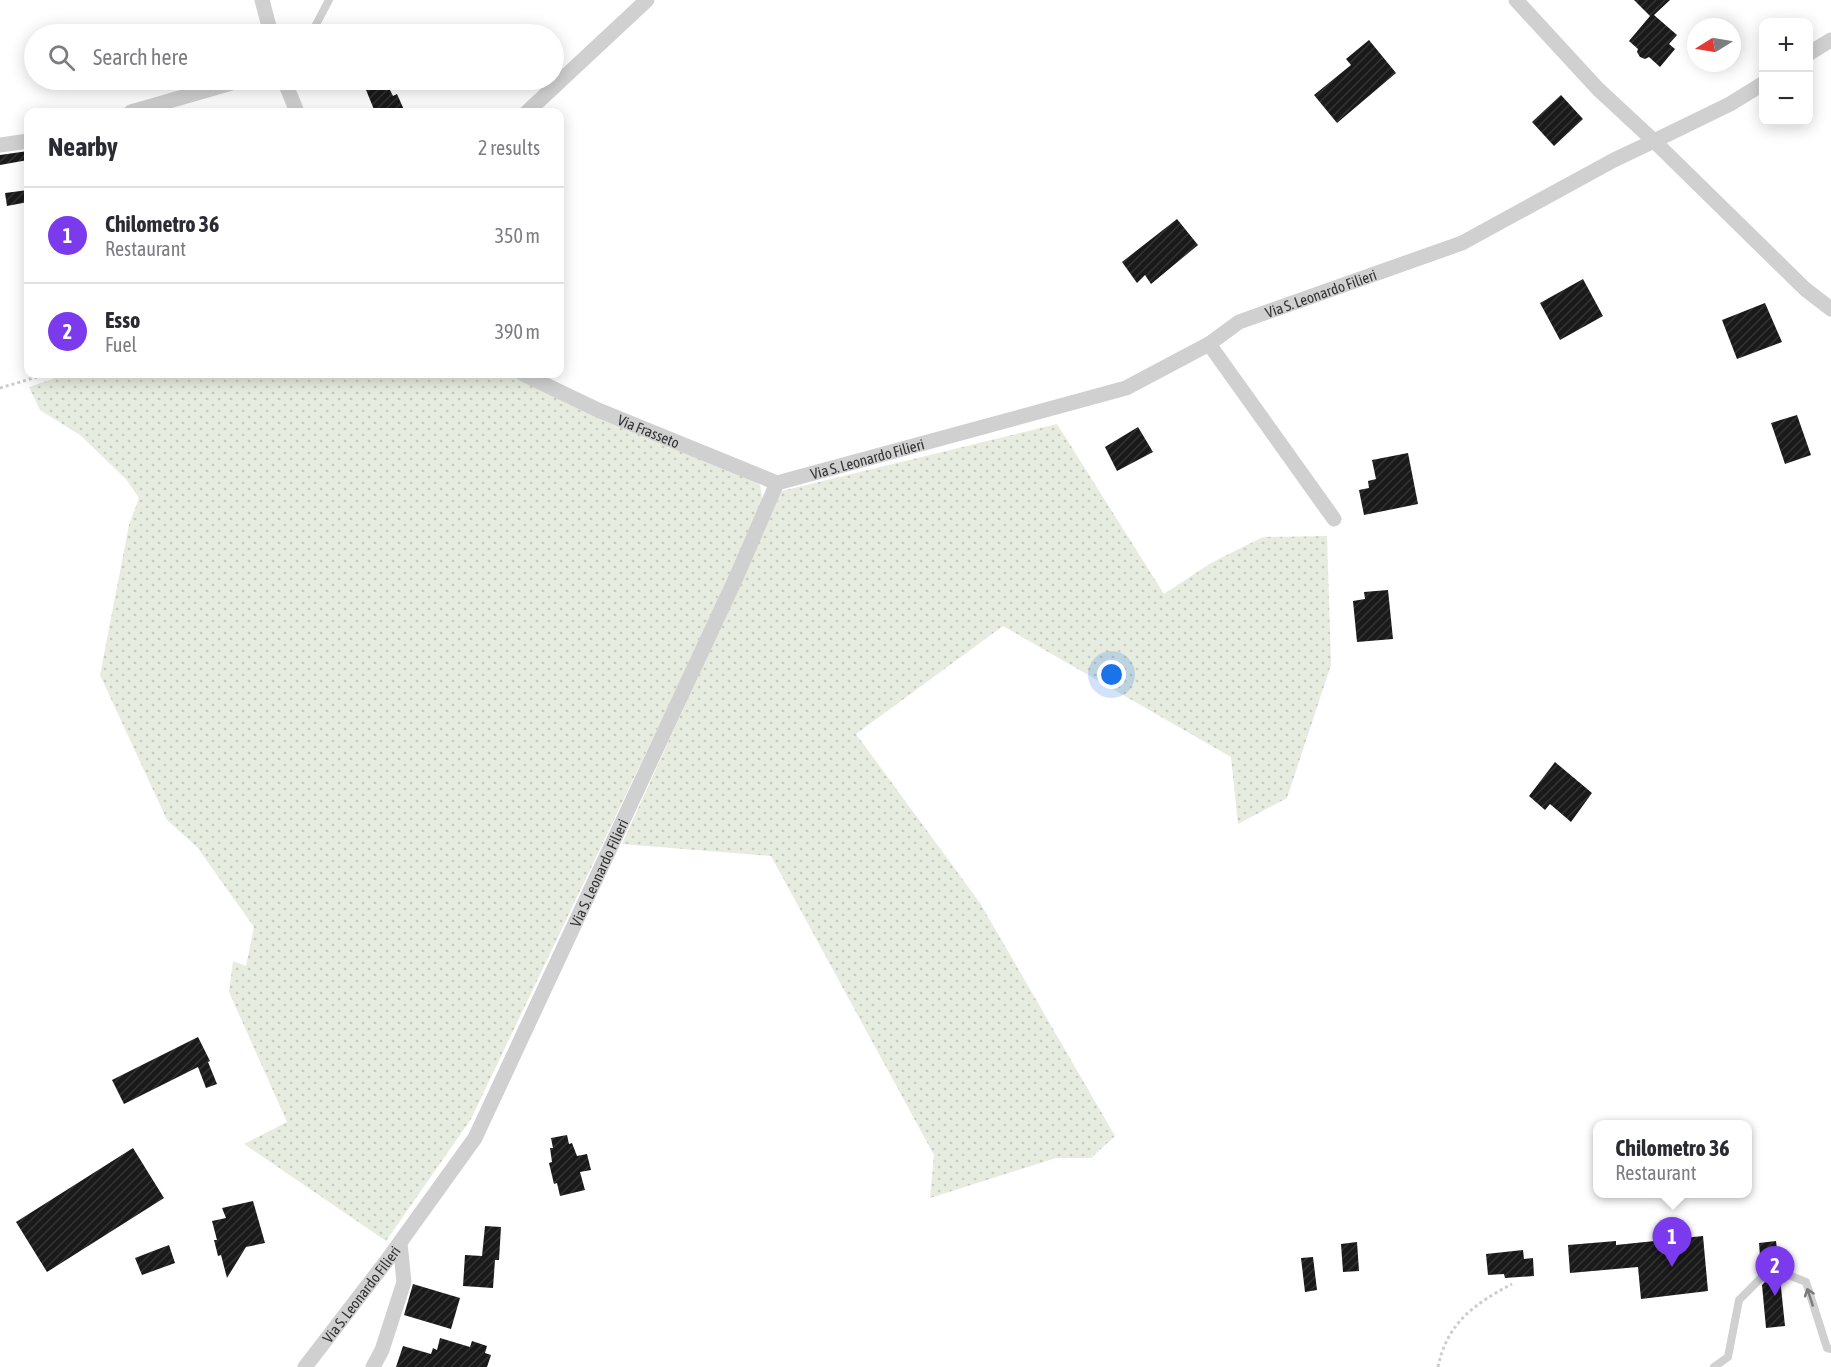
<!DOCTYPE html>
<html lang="en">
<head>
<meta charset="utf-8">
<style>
  body { margin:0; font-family:"Asap Condensed",sans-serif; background:#f2f2f3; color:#2b2b33 }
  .controls { position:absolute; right:18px; top:18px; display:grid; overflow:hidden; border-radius:12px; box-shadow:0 3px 15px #0003 }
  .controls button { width:54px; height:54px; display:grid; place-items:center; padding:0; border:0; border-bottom:2px solid #e1e1e2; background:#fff; color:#2b2b33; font:30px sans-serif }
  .compass { position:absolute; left:1687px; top:18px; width:54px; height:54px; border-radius:50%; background:#fff; box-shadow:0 3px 15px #0003; rotate:259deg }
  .you { position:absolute; left:1112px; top:675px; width:21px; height:21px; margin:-15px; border:4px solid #fff; border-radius:50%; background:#1a73e8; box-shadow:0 0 0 9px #1a73e833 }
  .badge { display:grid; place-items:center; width:39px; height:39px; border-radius:50%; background:#7c3aed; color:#fff; font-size:20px; font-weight:700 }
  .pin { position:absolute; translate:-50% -50px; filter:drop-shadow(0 2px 3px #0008) }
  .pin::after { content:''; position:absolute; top:32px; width:21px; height:18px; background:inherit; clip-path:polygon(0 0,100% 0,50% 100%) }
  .popup { position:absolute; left:1593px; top:1120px; width:159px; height:78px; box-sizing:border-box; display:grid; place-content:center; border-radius:12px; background:#fff; filter:drop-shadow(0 2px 4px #0005); font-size:20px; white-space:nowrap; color:#7c7c81 }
  .popup b { font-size:22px; color:#2b2b33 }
  .popup::after { content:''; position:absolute; left:50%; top:100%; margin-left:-12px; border:12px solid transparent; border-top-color:#fff }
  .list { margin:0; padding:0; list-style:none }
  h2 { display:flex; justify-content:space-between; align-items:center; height:78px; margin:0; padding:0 24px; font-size:26px }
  h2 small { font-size:20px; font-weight:400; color:#7c7c81 }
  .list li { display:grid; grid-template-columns:39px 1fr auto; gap:18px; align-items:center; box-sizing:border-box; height:96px; padding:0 24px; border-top:2px solid #e1e1e2 }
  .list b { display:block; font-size:22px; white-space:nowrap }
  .list p { margin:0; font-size:20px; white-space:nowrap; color:#7c7c81 }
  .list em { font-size:20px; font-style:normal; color:#7c7c81 }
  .icon { flex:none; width:33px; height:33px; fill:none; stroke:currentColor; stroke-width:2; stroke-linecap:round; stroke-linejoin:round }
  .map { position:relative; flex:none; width:1831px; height:1367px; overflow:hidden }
  .search { position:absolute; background:#fff; box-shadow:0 3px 15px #0003; left:24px; top:24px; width:540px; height:66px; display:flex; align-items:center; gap:15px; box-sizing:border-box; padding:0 21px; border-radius:33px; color:#7c7c81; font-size:22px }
  .panel { position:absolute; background:#fff; box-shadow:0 3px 15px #0003; left:24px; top:108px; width:540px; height:270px; border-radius:12px }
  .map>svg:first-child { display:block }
  .grass { fill:url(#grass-dots) }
  .building { fill:url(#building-hatch) }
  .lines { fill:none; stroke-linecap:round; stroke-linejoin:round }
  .path { stroke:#cdcdcd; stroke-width:3; stroke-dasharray:3 3; stroke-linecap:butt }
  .service { stroke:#d0d0d0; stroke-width:8 }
  .minor { stroke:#d0d0d0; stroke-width:15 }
  .oneway { stroke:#7a7a7a }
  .labels { text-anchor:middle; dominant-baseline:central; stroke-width:6; stroke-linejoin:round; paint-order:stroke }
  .street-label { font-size:15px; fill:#333; stroke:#fff }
</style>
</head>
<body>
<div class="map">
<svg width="1831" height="1367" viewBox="0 0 1831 1367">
  <defs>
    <pattern id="grass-dots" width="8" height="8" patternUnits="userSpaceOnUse" patternTransform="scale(1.5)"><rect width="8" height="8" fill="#e6ecdf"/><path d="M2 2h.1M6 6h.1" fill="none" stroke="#c6cbc0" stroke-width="1.8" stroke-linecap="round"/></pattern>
    <pattern id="building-hatch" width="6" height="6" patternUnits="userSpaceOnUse" patternTransform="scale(1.5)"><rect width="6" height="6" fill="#1a1a1a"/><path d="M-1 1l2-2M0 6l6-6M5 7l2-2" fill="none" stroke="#333"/></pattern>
  </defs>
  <rect width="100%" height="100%" fill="#fff"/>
  <!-- grass -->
  <path class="grass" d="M67,374h443l73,35 163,66 14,10 3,18 -47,103 -245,513 -85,122 -142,-97 43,-22 -58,-130 4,-31 13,5 8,-39 -57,-80 -30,-27 -67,-145 29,-150 10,-27 -13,-19 -46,-44 -40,-25 -11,-23z
    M1057,424l107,170 47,-31 52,-26 64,-1 4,129 -44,133 -49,26 -7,-67 -228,-131 -147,108 124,169 135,233 -24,22h-35l-126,40 4,-43 -163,-299 -149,-12 160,-353z"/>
  <!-- building -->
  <path class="building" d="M1634,0h36l-16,15 23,20 -8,9 6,5 -15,18 -11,-10 -4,2 -5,-2 -3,-5 1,-3 -9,-8 21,-25z
    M1369,40l27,33 -59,50 -23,-28 37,-30 -5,-6z
    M362,80h23l8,16 4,-2 8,18h-30z
    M1561,95l22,24 -29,27 -22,-24z
    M28,151v9l-28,5v-10z
    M28,190v12l-21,4 -2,-13z
    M1177,219l21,26 -47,39 -6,-9 -8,8 -15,-21z
    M1583,279l20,37 -43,24 -20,-37z
    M1765,303l17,39 -45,17 -15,-39z
    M1797,415l14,40 -26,9 -14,-41z
    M1138,427l15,25 -36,19 -12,-24z
    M1408,453l10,51 -54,11 -5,-25 10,-2 -1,-7 8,-2 -4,-19z
    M1388,590l5,49 -36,3 -4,-41 12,-2 -1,-7z
    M1555,762l37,31 -21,29 -21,-18 -5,6 -16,-14z
    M198,1037l12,24 -2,1 9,22 -11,4 -8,-21 -74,37 -12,-24z
    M567,1135l2,9 3,-1 5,13 10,-2 4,16 -11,2 5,18 -25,6 -3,-13 -3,1 -5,-21 3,-1 -2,-14h3l-2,-10z
    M133,1148l31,50 -117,74 -31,-50z
    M253,1201l12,42 -19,4 -19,31 -6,-23 -3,1 -4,-16h3l-5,-19 14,-3 -4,-10z
    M485,1226l16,1 -2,33h-4l-2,28 -30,-2 2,-31 17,1z
    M1703,1236l5,55 -67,8 -3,-32 -68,6 -2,-28 48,-4v4z
    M1776,1241l3,24 -10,-3 -8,8 -2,-27z
    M1357,1242l2,29 -16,1 -2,-28z
    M169,1245l6,18 -33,12 -7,-17z
    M1523,1250l1,9 9,-1 1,18 -29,2 -1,-4 -16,1 -2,-21z
    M1313,1257l4,33 -12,2 -4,-34z
    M1772,1275l8,3 5,48 -19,2 -4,-43z
    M413,1284l47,14 -9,31 -47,-14z
    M440,1338l30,9 2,-6 15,5 -2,7 6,2 -4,12h-91l7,-21 28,8 2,-6 4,2z"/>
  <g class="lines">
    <!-- path -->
    <path class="path" d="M0,388l47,-14
      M1438,1367c9,-44 36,-63 74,-83"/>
    <!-- service -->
    <path class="service" d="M311,34l18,-34
      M1714,1367l14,-10 11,-57 32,-32 35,14 21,66 4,1"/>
    <!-- minor -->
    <g class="minor">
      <path d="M262,0l9,34"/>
      <path d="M1516,0l82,89 56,52 76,-37 34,-21"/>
      <path d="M1808,54l23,-14"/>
      <path d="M284,80l13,32"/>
      <path d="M131,112l111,-32"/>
      <path d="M527,112l120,-112"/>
      <path d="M0,145l28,-4"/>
      <path d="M1209,344l125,175"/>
      <path id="s1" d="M523,374l75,36 179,73"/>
      <path id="s2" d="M305,1367l83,-108 87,-121 260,-558 42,-97 349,-95 83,-44 30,-22 223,-79 152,-83 40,-19 151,148 26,20"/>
      <path d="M373,1367l9,-17 22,-68 -4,-39"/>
    </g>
  </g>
  <!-- one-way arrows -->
  <defs><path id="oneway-shaft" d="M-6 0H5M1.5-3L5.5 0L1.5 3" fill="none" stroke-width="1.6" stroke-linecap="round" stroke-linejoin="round" transform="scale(1.5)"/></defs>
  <use class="oneway" href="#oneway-shaft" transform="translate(1810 1297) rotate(-108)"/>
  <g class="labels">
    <!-- street labels -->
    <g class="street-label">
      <text stroke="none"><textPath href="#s2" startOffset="1586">Via S. Leonardo Filieri</textPath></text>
      <text stroke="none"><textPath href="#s1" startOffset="138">Via Frasseto</textPath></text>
      <text stroke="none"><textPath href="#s2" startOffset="1100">Via S. Leonardo Filieri</textPath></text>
      <text stroke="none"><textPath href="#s2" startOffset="578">Via S. Leonardo Filieri</textPath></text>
      <text stroke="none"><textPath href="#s2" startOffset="92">Via S. Leonardo Filieri</textPath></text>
    </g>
  </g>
</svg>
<div class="controls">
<button>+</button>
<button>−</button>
</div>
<svg class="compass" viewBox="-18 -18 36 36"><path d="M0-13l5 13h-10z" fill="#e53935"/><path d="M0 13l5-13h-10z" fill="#7c7c81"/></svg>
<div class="you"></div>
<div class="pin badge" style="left:1672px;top:1267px">1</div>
<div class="popup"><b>Chilometro 36</b>Restaurant</div>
<div class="pin badge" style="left:1775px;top:1296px">2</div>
<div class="search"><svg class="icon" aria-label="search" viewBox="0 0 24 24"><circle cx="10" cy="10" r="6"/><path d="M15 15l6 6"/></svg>Search here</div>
<section class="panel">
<h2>Nearby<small>2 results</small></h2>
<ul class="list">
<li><span class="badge">1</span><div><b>Chilometro 36</b><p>Restaurant</p></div><em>350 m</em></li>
<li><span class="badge">2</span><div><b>Esso</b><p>Fuel</p></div><em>390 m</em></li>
</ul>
</section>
</div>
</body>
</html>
